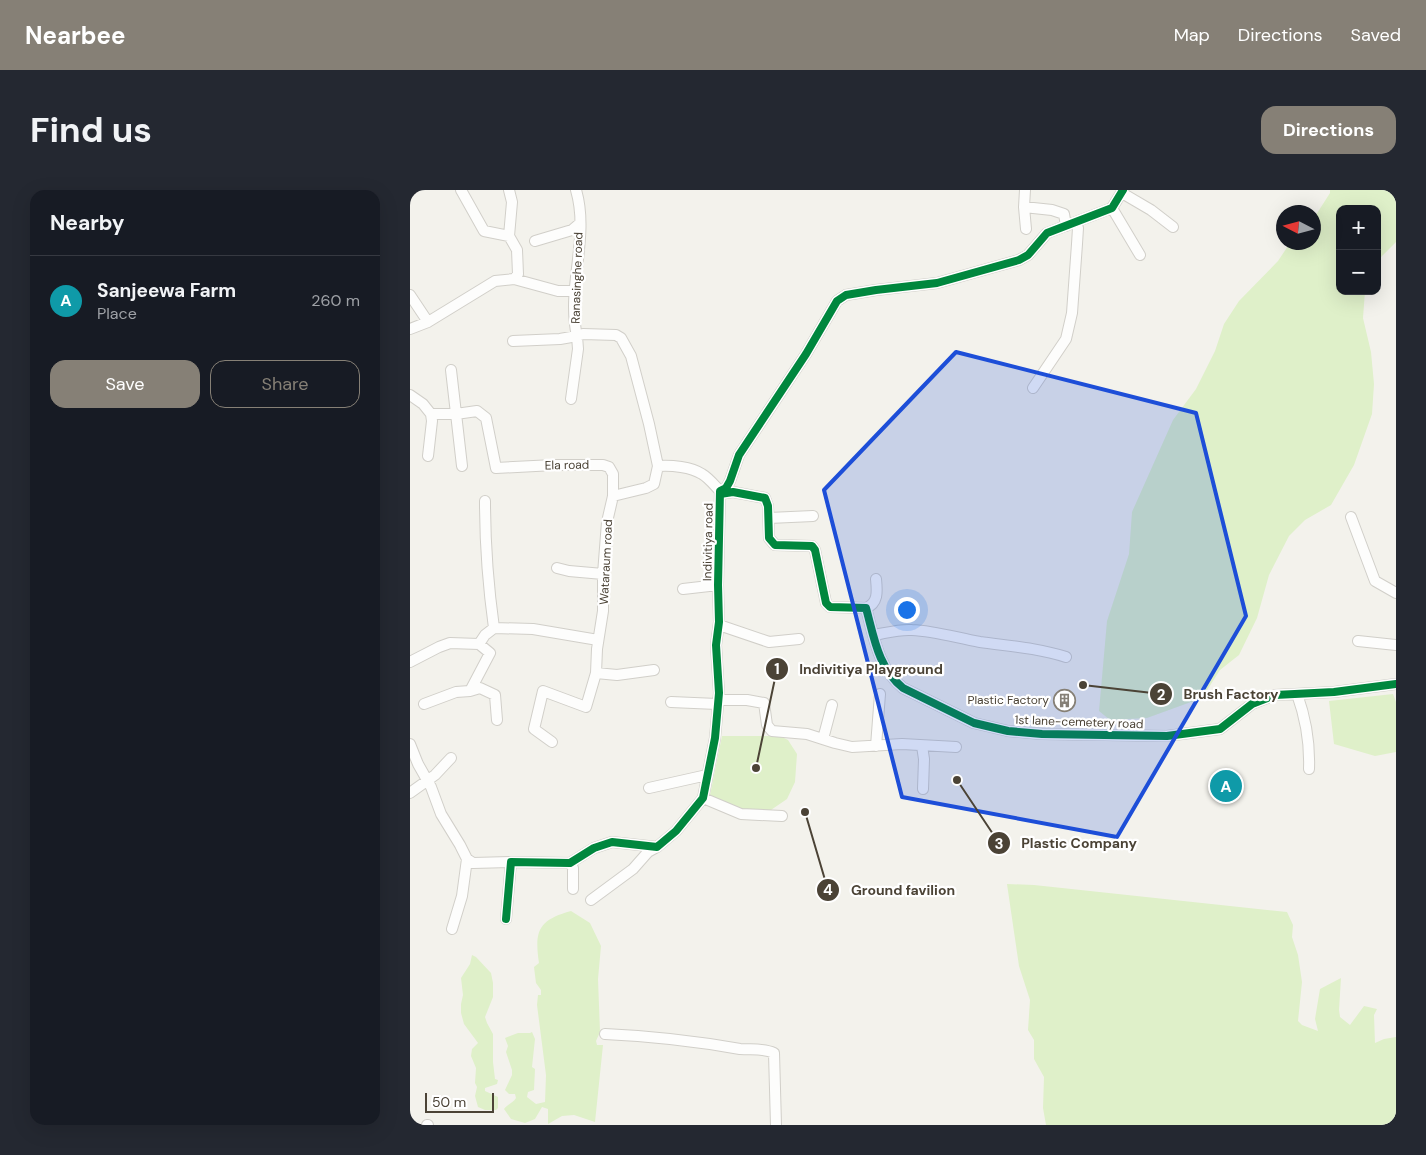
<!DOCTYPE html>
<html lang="en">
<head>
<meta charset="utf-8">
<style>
  body { margin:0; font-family:"DM Sans",sans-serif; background:#242831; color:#f1f3f6 }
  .controls { position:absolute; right:15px; top:15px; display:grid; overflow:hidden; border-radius:10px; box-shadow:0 5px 20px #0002 }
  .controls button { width:45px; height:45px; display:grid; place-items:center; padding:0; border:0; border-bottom:1px solid #363941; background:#171b24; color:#f1f3f6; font:25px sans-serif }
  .compass { position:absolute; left:866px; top:15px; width:45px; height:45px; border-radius:50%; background:#171b24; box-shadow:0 5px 20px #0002; rotate:276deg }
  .scale { position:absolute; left:15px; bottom:12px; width:69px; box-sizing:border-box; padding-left:5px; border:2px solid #4b4336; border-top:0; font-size:14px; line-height:18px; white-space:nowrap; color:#4b4336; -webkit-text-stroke:4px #fff; paint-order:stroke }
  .you { position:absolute; left:496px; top:419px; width:18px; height:18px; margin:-12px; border:4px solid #fff; border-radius:50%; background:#1a73e8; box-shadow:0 0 0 8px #1a73e833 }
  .badge { display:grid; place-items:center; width:32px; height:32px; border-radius:50%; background:#868076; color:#fff; font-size:16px; font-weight:700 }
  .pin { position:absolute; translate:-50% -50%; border:2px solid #fff; box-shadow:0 1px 5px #0006 }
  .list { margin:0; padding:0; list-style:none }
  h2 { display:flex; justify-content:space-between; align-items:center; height:65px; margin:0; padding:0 20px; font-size:21px }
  h2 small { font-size:16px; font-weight:400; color:#9ea1a6 }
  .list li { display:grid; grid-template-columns:32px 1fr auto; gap:15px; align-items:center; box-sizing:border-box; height:90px; padding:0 20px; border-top:1px solid #363941 }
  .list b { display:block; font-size:19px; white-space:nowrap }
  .list p { margin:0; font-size:16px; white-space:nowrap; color:#9ea1a6 }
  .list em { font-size:16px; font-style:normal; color:#9ea1a6 }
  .actions { display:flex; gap:10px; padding:15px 20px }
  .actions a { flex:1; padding:11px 0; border:1px solid #868076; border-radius:15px; text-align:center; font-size:18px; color:#868076 }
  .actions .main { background:#868076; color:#fff }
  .map { position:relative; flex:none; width:986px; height:935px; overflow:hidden; border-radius:15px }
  header { display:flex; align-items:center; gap:30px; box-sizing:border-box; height:70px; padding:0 25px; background:#868076; color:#fff }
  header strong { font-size:24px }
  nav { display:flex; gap:28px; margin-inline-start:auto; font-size:18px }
  .intro { display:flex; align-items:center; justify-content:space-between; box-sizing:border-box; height:120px; padding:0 30px }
  h1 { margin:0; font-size:35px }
  .button { padding:12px 22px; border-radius:15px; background:#868076; color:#fff; font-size:18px; font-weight:700 }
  main { display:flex; gap:30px; padding:0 30px }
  aside { flex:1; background:#171b24; border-radius:15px; box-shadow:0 5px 20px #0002 }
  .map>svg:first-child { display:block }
  .green { fill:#dff0c9 }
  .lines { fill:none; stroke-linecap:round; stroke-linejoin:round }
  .minor-casing { stroke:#d1cfc9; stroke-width:12 }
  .minor { stroke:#fdfdfc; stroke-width:10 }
  .cycleway-casing { stroke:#fff; stroke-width:11 }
  .cycleway { stroke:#00873e; stroke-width:8 }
  .marked { fill:#1d4ed8; fill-opacity:0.2; stroke:#1d4ed8; stroke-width:4; stroke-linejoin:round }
  .labels { text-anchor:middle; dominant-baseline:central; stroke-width:4.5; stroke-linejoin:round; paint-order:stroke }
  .street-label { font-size:12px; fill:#4b4336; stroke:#fff }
  .poi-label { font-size:12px; fill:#4b4336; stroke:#fff; text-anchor:end }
  .leader { fill:none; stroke:#4b4336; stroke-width:2 }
  .callout-dot { fill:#4b4336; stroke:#fff; stroke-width:2 }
  .mark-label { font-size:15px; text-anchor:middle; font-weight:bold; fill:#fff }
  .callout-label { font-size:14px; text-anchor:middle; font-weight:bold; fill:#4b4336; stroke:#fff; stroke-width:4.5; stroke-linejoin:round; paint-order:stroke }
</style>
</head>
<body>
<header>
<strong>Nearbee</strong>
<nav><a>Map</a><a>Directions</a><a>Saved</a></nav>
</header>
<div class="intro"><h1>Find us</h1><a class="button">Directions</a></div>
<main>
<aside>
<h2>Nearby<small></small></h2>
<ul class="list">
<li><span class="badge" style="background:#0f9aa8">A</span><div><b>Sanjeewa Farm</b><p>Place</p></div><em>260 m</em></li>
</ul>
<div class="actions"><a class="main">Save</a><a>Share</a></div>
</aside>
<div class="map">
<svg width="986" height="935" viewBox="0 0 986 935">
  <rect width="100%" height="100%" fill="#f3f2ec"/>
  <!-- green -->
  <path class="green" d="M920,0h66v52l-14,14 -5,7v-54h-37v82h25l-2,27 8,34 3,32 -2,30 -18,51 -23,40 -26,15 -16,16 -20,39 -12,43 -18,37 -19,15 -18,28 -55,20 -37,2 -11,-9 8,-90 22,-67 3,-42 41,-92 23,-31 19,-38 9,-27 15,-23 39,-40 12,-18 24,-1v-24l16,-25z
    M983,504l3,8v50l-21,4 -41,-12 -5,-43z
    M312,546h58l8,4 9,14 -2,28 -8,17 -19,13h-25l-27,-11 -6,-6z
    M597,694l27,1 253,27 6,13 -1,12 6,18 4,27 -4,39 4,4 16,6 -3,-12 5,-30 21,-11 -2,32 1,7 10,8 14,-19 13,3 -3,6 1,28 9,-4 12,-2v88h-350l-3,-17 1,-31 -10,-18v-19l-6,-10 2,-30 -11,-34z
    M161,721l19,12 11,23 -3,33 2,53 -4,9 1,4h6l-8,77 -21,-7 -12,1 -14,8v-15l-6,-2 -7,12 -10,4 -14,-4 -7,-10c4,-5 9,-6 12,-11l-1,-4h-6l-4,-4 7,-15v-5l-6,-18 2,-6 -3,-8 13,-5h12l2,-1 3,7 -3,28 3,2 -1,21 -6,2 -1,5 9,7 9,-2 1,-27 -9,-70 1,-10h3v-5l-5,-7 -2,-16 5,-4c-5,-33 0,-43 32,-52z
    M62,765l4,2 15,16 2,10v14l-8,20 2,6 6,11v28l2,17 3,1 -1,4 -12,4v3l13,6v11l-2,2h-11l-7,-3 -3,-11 2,-9 -2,-4 1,-15 -5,-12 1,-7 6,-6 -14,-19 -3,-11v-9l2,-9 -2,-17 9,-14z"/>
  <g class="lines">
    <defs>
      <path id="minor" d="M51,0l23,41 25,5
        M99,0l3,12 -3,34 8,14 1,24 -4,5
        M615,0l-1,17 2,22
        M712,3l29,17 22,17
        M614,17l28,3 12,4 2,12
        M702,18l28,47
        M125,51l37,-11 7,-6
        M0,105l18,27
        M0,139l18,-7 67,-41 19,-2 44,12h16
        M103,151l47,-2 17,-3 1,13 -7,50
        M41,180l11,96
        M623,198l33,-49 6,-26 5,-69 1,-16 -4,-5
        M0,205l13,9 8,10h25l21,-3 9,7 10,50 58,-3h49l6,2 4,7v22
        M18,266l4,-35 -1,-7
        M248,276c14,-1 33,1 44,8 7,4 13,12 18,17
        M310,304l13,-2 32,6 3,8 1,32 6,7 37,1 3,4 11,53 4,4 36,1c8,29 12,60 37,80l71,35 34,8 34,3 125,2 53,-7 32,-25 23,-9 59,-3 62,-8
        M75,311c0,43 3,84 9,127
        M941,327l24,64 21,12
        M359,328l44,-2
        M147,378l12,3 34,3
        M273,399l35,-4
        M456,418c13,-5 11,-18 10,-29
        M309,435l50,17 30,-3
        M464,445c12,-2 25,-6 38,-5 23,1 45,8 68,12 29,4 58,6 86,15
        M948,451l38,4
        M69,454l11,9 -20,38 10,-3 15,7 2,25
        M0,472l29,-15 11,-4 29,1 6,-9 9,-7 39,1 65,11
        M186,483l21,2 37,-5
        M887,504c9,25 13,49 12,75
        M308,510h29l17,3 3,22 5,6 35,3 28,9 17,4 50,-3 54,3
        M261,512l46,2
        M14,514l32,-12 14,-1
        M413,549l9,-34
        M142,552l-18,-13 9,-38 43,16 10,-34 1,-24 6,-38v-37l4,-52 6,-26 33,-8 8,-4 4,-18 -9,-42 -18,-68 -10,-18 -5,-3 -33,-1 -6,2c-11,-48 13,-99 -1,-146
        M0,554l8,20 13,23 10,27 19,31 7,14 6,4 38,-1
        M466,556l4,-52
        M512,556l2,13 -1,30
        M239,598l58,-13
        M0,603l25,-18 16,-17
        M293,608l38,16 41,2
        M160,673l3,5v21
        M181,710l42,-31 15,-17 9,-5
        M96,729l5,-57 59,1 24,-15 18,-6 45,5 19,-16 27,-33 12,-60 4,-45 -3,-48 3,-23 -1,-37 2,-94 6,-3 4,-7 9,-26 67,-101 31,-53 9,-6 30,-5 61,-7 82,-23 9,-5 19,-22 65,-25 11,-18
        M42,739l10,-33 5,-37
        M195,844c45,2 90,7 135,15 12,1 23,-1 34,4l2,72
        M17,935h1"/>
    </defs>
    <!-- minor casing -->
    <use href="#minor" class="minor-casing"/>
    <!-- minor -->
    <use href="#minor" class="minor"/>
    <defs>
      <path id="cycleway" d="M310,304l13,-2 32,6 3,8 1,32 6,7 37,1 3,4 11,53 4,4 36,1c8,29 12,60 37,80l71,35 34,8 34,3 125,2 53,-7 32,-25 23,-9 59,-3 62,-8
        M96,729l5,-57 59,1 24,-15 18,-6 45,5 19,-16 27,-33 12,-60 4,-45 -3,-48 3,-23 -1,-37 2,-94 6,-3 4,-7 9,-26 67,-101 31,-53 9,-6 30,-5 61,-7 82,-23 9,-5 19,-22 65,-25 11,-18"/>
    </defs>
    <!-- cycleway casing -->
    <use href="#cycleway" class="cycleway-casing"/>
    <!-- cycleway -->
    <use href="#cycleway" class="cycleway"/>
  </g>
  <!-- marked area -->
  <path class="marked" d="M546,162l240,61 50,203 -129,221 -215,-40 -78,-307z"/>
  <!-- icons -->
  <defs>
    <symbol id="building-ring" viewBox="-11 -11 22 22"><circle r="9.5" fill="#fff" stroke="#868076" stroke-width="1.5"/><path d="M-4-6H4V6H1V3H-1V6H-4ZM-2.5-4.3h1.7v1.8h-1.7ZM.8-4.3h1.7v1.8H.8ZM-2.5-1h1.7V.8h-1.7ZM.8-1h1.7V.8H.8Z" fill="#868076"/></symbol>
  </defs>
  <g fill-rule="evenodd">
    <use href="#building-ring" x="642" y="498" width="25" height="25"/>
  </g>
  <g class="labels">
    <!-- street labels -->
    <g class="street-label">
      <text transform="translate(167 88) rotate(-88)">Ranasinghe road</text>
      <text transform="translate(157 275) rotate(-1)">Ela road</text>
      <text transform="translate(298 352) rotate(-89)">Indivitiya road</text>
      <text transform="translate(196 372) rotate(-87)">Wataraum road</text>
      <text transform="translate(669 532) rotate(2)">1st lane-cemetery road</text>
    </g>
    <!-- poi labels -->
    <g class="poi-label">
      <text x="639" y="510">Plastic Factory</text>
    </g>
  </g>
  <!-- callouts -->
  <path class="leader" d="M346 578L367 479M673 495L751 504M547 590L589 653M395 622L418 700"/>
  <g class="callout-dot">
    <circle cx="346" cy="578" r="5"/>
    <circle cx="673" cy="495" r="5"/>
    <circle cx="547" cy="590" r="5"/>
    <circle cx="395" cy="622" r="5"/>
    <circle cx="367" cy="479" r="12"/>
    <circle cx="751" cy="504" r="12"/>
    <circle cx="589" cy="653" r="12"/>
    <circle cx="418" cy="700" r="12"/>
  </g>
  <g class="mark-label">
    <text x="367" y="484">1</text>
    <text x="751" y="510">2</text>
    <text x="589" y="659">3</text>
    <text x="418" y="705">4</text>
  </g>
  <g class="callout-label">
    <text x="461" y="484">Indivitiya Playground</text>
    <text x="821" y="509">Brush Factory</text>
    <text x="669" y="658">Plastic Company</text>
    <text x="493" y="705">Ground favilion</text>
  </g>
</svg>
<div class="controls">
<button>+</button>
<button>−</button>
</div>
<svg class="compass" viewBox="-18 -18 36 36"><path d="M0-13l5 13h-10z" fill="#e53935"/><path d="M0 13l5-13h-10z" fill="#9ea1a6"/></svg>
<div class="scale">50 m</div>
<div class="you"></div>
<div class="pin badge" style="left:816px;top:596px;background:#0f9aa8">A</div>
</div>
</main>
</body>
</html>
